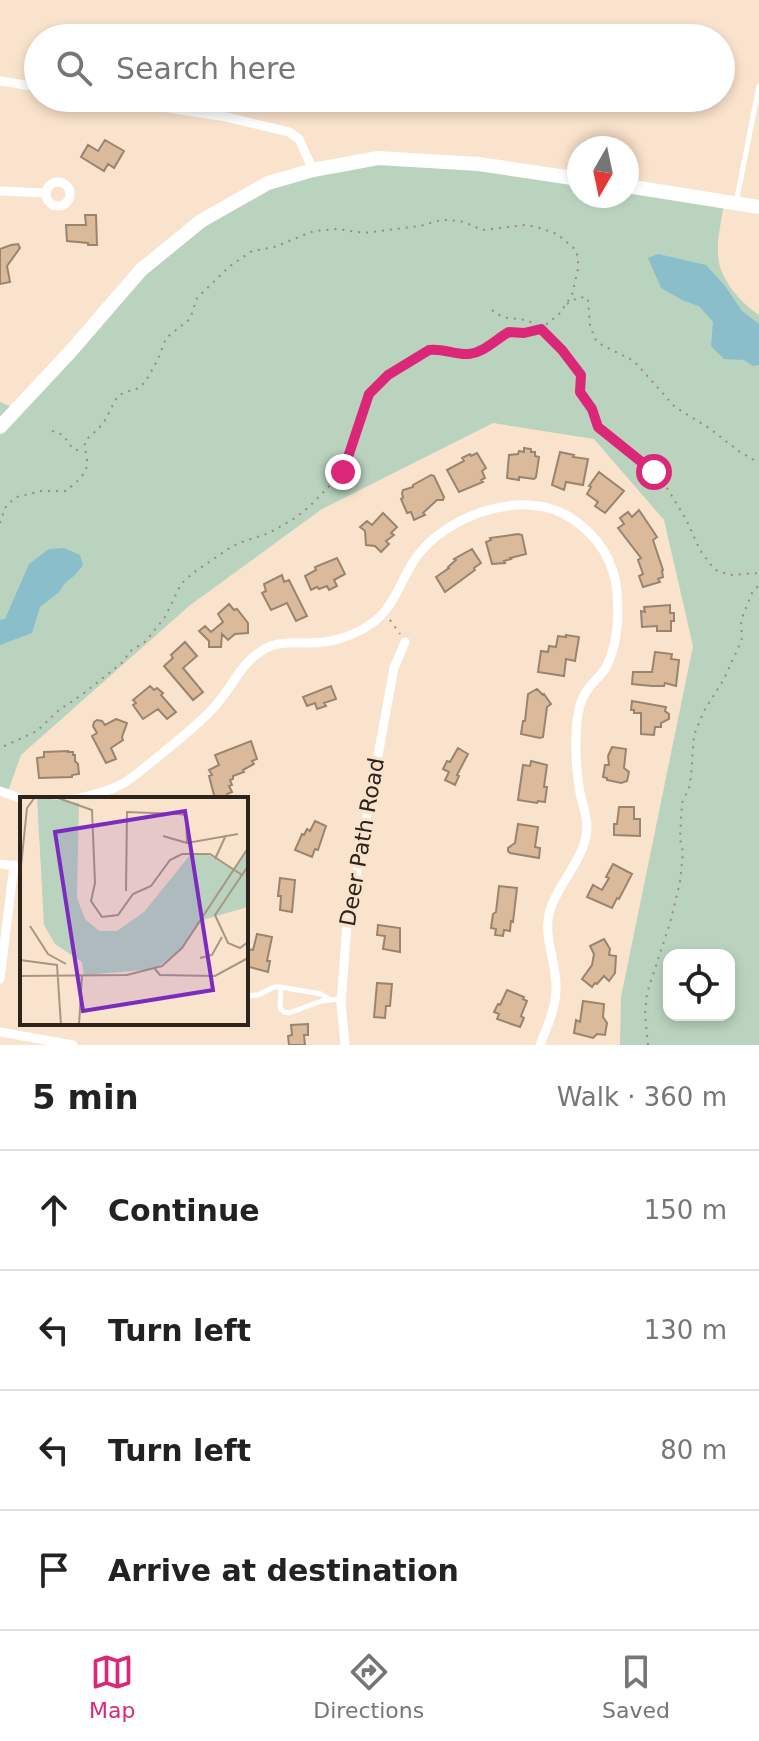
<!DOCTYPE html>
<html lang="en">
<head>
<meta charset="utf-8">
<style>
  body { margin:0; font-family:"DejaVu Sans",sans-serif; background:#f6f6f6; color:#222 }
  .controls { position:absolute; right:24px; bottom:24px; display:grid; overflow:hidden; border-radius:16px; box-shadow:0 4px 12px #0003 }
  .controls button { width:72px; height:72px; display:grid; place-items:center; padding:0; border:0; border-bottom:2px solid #e0e0e0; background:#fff; color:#222; font:40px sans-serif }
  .compass { position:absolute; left:567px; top:136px; width:72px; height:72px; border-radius:50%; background:#fff; box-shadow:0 4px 12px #0003; rotate:189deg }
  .stop { position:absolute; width:24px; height:24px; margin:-18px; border:6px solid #db2777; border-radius:50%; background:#fff }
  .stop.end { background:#db2777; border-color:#fff; box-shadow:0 2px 8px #0008 }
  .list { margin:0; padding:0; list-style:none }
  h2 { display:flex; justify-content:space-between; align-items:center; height:104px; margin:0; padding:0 32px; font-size:34px }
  h2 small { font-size:26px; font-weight:400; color:#767676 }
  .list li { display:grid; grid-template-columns:52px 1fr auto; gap:24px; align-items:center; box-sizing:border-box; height:120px; padding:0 32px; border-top:2px solid #e0e0e0 }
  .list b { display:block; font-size:30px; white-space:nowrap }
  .list em { font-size:26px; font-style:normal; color:#767676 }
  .icon { flex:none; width:44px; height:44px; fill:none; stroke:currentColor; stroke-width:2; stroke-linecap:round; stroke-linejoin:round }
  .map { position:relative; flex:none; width:759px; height:1045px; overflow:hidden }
  .search { position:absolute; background:#fff; box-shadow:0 4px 12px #0003; left:24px; right:24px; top:24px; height:88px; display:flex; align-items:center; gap:20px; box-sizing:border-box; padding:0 28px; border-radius:44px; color:#767676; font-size:30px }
  .sheet { height:584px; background:#fff }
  nav { display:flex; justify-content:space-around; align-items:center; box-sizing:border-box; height:112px; border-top:2px solid #e0e0e0; background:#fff; font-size:22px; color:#767676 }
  nav a { display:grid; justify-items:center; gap:4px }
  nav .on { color:#db2777 }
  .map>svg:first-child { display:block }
  .green { fill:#b9d3bf; fill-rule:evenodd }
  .water { fill:#8bbecb }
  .building { fill:#daba9a; stroke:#99846f; stroke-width:2 }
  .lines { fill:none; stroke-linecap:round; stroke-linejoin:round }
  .path { stroke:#9c8b7b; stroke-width:2; stroke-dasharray:2 6; stroke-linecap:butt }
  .lane { stroke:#fff; stroke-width:5 }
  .street { stroke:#fff; stroke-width:9 }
  .secondary { stroke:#fff; stroke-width:14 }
  .route { stroke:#db2777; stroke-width:10 }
  .labels { text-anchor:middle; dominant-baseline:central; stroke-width:7; stroke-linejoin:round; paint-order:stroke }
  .street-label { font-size:22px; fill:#2c231b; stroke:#fae3cc }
  .inset-road { fill:none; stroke:#a89685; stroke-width:2 }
  .view { fill:#7b2cbf; fill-opacity:0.15; stroke:#7b2cbf; stroke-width:4 }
  .inset-edge { fill:none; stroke:#2c231b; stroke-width:4 }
</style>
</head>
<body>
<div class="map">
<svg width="759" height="1045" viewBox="0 0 759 1045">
  <rect width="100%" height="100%" fill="#fae3cc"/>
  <!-- green -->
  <path class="green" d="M364,160l215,19v17h48v-10l97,17c-2,16 -7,34 -6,50 0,25 22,49 41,62v730h-139l1,-48 72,-351 -29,-126 -70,-81 -101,-16 -171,86 -133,97 -168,149 -14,39 -7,-3v-389l17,7 124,-139 127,-87zM669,955h60v60h-60z"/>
  <!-- water -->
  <path class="water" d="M658,254l48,11 19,21 17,25 17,13v41l-6,1 -9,-6 -20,-1 -13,-13 2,-24 -14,-16 -15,-5 -23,-13 -13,-30z
    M64,548l16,7 3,10 -8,10 -10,8 -6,9 -19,15 -8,26 -32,12v-25l5,-1 24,-55 20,-15z"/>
  <!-- building -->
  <path class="building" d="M105,140l19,11 -10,17 -6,-4 -4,7 -23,-14 7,-12 10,6z
    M85,215h11l1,30h-9v-2l-21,-2 -1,-16h20z
    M18,244l2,4 -13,18 3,16 -10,2v-35l11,-4z
    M524,448l7,1v3h4v4l4,1 -3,20 -2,2 -15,-2v3l-12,-2 2,-23 9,-1 1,-3 5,1z
    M560,452l14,3 -1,2 15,2 -5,26 -17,-3 -2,8 -12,-5z
    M477,453l9,15 -4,3 3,7 -4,2 2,2 -24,10 -12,-22 17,-9 -2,-3 8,-4 1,2z
    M599,472l25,19 -19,22 -10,-7 3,-4 -11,-8 4,-7 -2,-1z
    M431,475l3,1 10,21 -1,3h-6l-14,13 2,2 -11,5 -3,-8 -4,1 -6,-14 2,-1 -1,-5 1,-3 10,-3v-2z
    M639,510l18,27 -4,3 10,30 -1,1 1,6 -5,2 2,3 -17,5 -4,-11 4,-2 -5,-14 3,-2 -23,-30 6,-4 -4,-6 8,-6 4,5z
    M383,513l14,14 -6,6 3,2 -8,6 3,3 -8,8 -6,-6 -9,-1 -1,-14 -5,-4 7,-6 5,4z
    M518,534l4,1 4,19 -16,4 1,1 -7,2 1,2 -13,1 -6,-22 5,-2 -1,-2z
    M472,549l9,14 -7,5 1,2 -30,22 -9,-15 13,-9 -1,-1 8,-7 -2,-1z
    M337,558l8,16 -11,6 3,6 -8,4 -2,-4 -8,3 -2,-2 -6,3 -6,-14 11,-6 -1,-3z
    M282,575l2,7 5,-2 18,36 -11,5 -9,-18 -16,7 -9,-17 4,-2 -2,-7z
    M229,604l5,6 3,-1 11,14v10l-13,1 -7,6 -6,-6 -1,13h-12v-6l-10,-10 6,-5 6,6 12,-10 -5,-8z
    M670,605v8h4v8h-3v10h-14v-5l-15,1 -1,-16 4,1 -1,-5z
    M566,635l13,2 -4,24 -9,-2 -2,17 -26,-4 3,-21 7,1 1,-6 7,1 2,-11 8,1z
    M185,642l12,14 -14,12 20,24 -10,8 -29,-34 9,-8 -2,-3z
    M655,652l17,2 -1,5 8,1 -3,26 -11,-3 -1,3h-12l-20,-2 1,-12h19z
    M150,686l4,4 3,-2 6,5 -2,2 15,17 -9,7 -9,-10 -15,10 -10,-14 3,-2 -3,-3z
    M331,686l5,13 -12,4 2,3 -9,3 -2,-6 -8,3 -4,-9z
    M537,689l6,6 1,-1 7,10 -4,3 -4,30 -3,1 -19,-4 2,-13h2l3,-27z
    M632,701l34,6 -1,4 4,3v5l-8,4v4h-6l-1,8 -13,-1v-21h-7v-3h-3z
    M116,719l11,4 -5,14 1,3 -12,8 5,11 -10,4 -14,-27 5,-3 -4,-7 1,-4 3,-2 5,1 3,4z
    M251,741l6,18 -5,2 2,3 -11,6 1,2 -11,4v3l-3,1 2,5 -3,1 3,6 -5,2 1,3 -13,2 -6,-23 3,-1 -3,-5 10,-5 -4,-10z
    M612,747l14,2 -2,19 5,4 -2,9 -6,2 -14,-3v-2l-4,-1 2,-12h4l-1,-9z
    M458,748l10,6 -11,21 2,1 -4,9 -10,-5 4,-8 -6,-3 4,-8 3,1z
    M68,751v1h5v3h2v6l3,3 1,10 -7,1v2l-33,1 -2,-20 7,-1v-5z
    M531,761l16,4 -3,22h3l-2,15 -7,-1 -1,2 -19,-3 5,-35 7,1z
    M619,807h15v12h6v17l-26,-1v-11h3z
    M315,821l11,5 -8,24 -3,-1 -3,8 -17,-7 7,-16 2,1 3,-6 3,2z
    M518,824l20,3 -3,20 5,1 -1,10 -29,-5 -2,-2v-3l7,-5z
    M613,864l19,10 -13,25 -2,-1 -5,10 -25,-11 6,-12 9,5 7,-12 -3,-1z
    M280,878l15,2 -3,32 -12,-2 1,-14h-3z
    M499,886l18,2 -4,34 -2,-1 -1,10 -6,-1 -1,6 -8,-1 1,-6 -5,-1 2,-14 3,-2z
    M378,925l22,3v24l-17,-3 2,-13 -8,-1z
    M257,934l15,3 -5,24h3l-2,11 -22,-6v-17l7,1z
    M604,939l6,10 -1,6 7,1 -1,17 -6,8 -5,-5 -7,8 -2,-1 -3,4 -10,-8 10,-14 2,-11 -4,-8z
    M377,983l15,1 -2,22h-4l-1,12 -11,-1z
    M507,990l17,7 -1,2 4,2 -6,15 3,2 -4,9 -23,-8 2,-5 -5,-2 4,-8 2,1z
    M583,1001l21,3 -1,13 4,6 -2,12 -8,-1 -4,4 -19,-5 2,-13 4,2z
    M308,1024v11h-4l1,10h-16l-1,-9 4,-1 -1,-10z"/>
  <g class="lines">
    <!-- path -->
    <path class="path" d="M567,304l10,-6 9,-1 2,3 2,25 5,14 7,6 32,16 41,46 34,21 31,24 19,11
      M492,310c14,12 21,6 36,11 18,6 43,37 53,54l-1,17 12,17 6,18 66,56 22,36 14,31 11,15 5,5 14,5 29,-2
      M52,431l11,4 10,14 10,2
      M0,523l5,-15 4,-5 8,-6 24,-6h25c8,-7 22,-17 21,-29 0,-8 -3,-12 -2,-21l18,-17 14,-27 6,-4 16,-5 7,-7 12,-22 8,-21 24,-19 7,-21 33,-32 22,-15 22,-4 40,-16 23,-2 28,4 55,-7 17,-5 11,-1 16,2 18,8 43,-5 12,2 20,7 19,16 2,9v10l-6,26 -12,18 -19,16 -17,4 -15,-1 -15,11 -26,11 -32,-5 -7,1 -41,25 -19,19 -26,78 -33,34 -15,12 -26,15 -30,10 -11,6 -35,24 -12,11 -16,33 -19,24 -17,11 -5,9 -41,33 -24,16 -22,21 -37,17
      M390,620l10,14
      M648,1045l-3,-31 2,-21 23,-70 10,-41 3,-30 -3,-13 2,-36 7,-15 2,-11 3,-42 10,-24 20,-32 15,-33 3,-8 -1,-17 2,-6 9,-22 7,-8"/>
    <!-- lane -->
    <path class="lane" d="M736,203l23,-117
      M281,987l40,7 8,5
      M246,996l12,-1 16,-8h7l-1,21 4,4 5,1 33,-12 18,-2"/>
    <!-- street -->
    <path class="street" d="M0,81l38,6
      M104,98l122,19 63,15 10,7 14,31
      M46 194a12 12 0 1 1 24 0a12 12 0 1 1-24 0Z
      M0,191l45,2
      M0,791l22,8
      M73,799c18,-3 35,-7 51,-16 10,-6 20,-15 29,-22 21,-18 45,-35 63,-56 17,-19 24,-41 47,-55 14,-9 30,-7 46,-7 21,0 46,-7 63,-20 23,-16 28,-42 43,-64 30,-44 110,-72 156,-41 27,18 43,42 46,74 2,25 1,54 -12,77 -5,8 -14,14 -19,23 -5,7 -8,20 -9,29 -2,20 -1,45 2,66 2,14 8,27 8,41 -2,32 -28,53 -37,82 -8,26 7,52 6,78 0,21 -9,38 -16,57
      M0,864l22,3
      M0,979l14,-114
      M0,1032l73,13
      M345,1045l-4,-42 6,-78 47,-257 11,-26"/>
    <!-- secondary -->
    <path class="secondary" d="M627,186l132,21
      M0,427l71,-76 70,-81 60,-49 67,-38 45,-13 65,-12 101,6 100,15"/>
  </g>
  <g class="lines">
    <!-- route -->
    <path class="route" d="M343,472l26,-78 19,-19 41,-25c14,-2 26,5 40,4 16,-2 27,-15 40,-22l15,1 17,-4 21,21 19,25 -1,17 12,17 6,18 56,45"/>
  </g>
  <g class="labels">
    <!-- street labels -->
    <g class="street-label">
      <text transform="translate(362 842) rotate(-80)">Deer Path Road</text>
    </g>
  </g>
  <!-- overview -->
  <g transform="translate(20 797)">
    <rect width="228" height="228" fill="#fae3cc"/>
    <path d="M17,0l42,6 -2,95 8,21 14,12h18l27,-19 46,-57 17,-1 26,15 15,-21v59l-49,14 -17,27 -27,21 -71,6 -2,-13 -27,-18 -11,-19z" fill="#b9d3bf"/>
    <path class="inset-road" d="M35,0l37,13 3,73 -4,18 11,16 16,-2 15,-21 18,-8 19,-26 12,-6h28l32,21M159,17l7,1 1,27M143,39l24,7 51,-9M195,62l11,-24M228,69l-33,49 13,28 12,5 8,-6M0,79l7,-68 8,-11M106,94l1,-79 52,2M10,129l18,28 18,10M180,161l12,-3 10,-18M0,163l37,5 4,60M135,172l5,6 55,1 33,-18M0,179l107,-1 35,-9 20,-18 66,-100M59,228l3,-50"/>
    <path class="view" d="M165,14l28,179 -130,21 -28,-179z"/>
    <rect width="228" height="228" class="inset-edge"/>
  </g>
</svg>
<div class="controls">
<button><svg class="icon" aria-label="locate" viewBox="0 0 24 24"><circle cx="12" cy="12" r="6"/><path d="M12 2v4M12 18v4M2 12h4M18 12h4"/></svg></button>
</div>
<svg class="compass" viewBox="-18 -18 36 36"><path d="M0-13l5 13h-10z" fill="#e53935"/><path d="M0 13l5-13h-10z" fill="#767676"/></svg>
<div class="stop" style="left:654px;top:472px"></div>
<div class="stop end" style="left:343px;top:472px"></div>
<div class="search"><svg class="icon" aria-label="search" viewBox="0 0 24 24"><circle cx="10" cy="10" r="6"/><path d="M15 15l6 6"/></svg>Search here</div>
</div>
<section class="sheet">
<h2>5 min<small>Walk · 360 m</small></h2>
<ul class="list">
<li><svg class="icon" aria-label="ahead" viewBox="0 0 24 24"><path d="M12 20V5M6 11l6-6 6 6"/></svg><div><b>Continue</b></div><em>150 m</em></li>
<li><svg class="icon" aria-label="left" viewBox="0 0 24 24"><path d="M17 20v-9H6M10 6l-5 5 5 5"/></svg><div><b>Turn left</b></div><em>130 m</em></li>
<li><svg class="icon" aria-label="left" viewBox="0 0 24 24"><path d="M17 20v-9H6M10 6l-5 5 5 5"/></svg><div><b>Turn left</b></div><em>80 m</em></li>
<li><svg class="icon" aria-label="arrive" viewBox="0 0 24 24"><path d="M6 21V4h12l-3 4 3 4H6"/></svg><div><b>Arrive at destination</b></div></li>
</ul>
</section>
<nav>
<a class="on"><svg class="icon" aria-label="map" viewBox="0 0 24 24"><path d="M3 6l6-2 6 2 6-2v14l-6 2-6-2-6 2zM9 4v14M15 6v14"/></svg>Map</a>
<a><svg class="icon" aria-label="directions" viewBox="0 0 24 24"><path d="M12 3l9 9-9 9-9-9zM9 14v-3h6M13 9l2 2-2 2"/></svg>Directions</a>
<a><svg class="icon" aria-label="saved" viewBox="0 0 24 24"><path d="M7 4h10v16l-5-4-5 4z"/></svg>Saved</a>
</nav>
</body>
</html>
